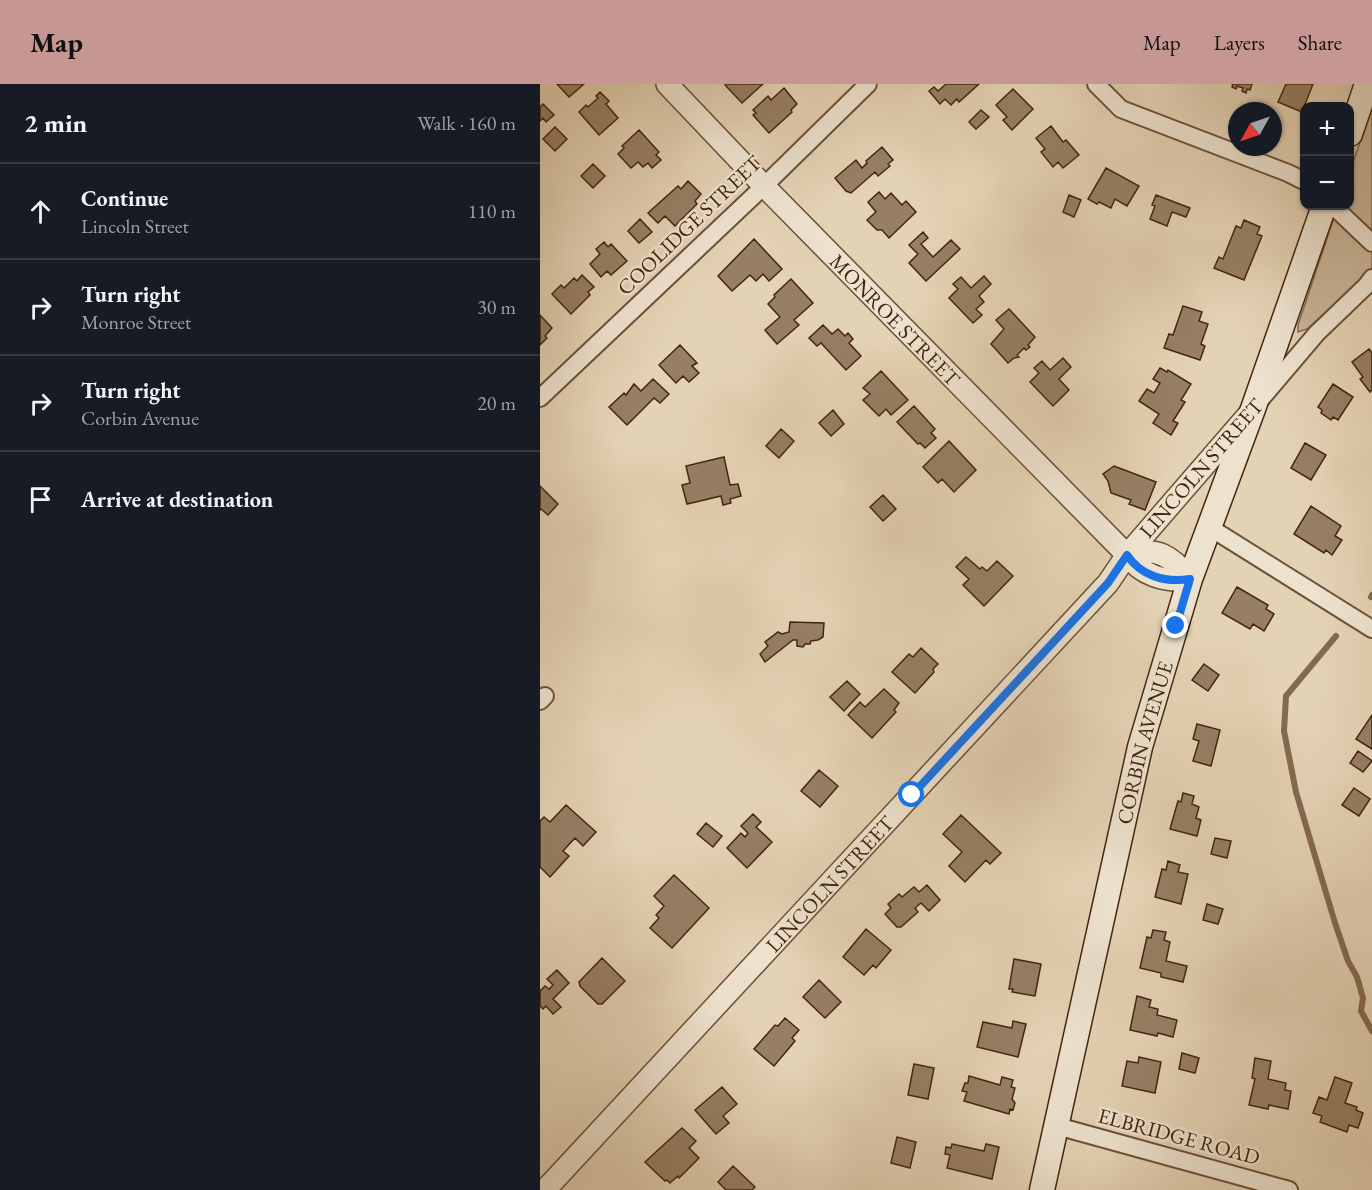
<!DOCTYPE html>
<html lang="en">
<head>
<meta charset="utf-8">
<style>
  body { margin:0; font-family:"EB Garamond",serif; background:#242831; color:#f1f3f6 }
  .controls { position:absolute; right:18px; top:18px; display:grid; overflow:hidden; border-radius:12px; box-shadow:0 2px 4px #0004 }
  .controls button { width:54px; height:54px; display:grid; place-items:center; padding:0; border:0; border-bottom:2px solid #363941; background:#171b24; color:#f1f3f6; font:30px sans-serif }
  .compass { position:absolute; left:688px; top:18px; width:54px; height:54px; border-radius:50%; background:#171b24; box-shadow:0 2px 4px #0004; rotate:230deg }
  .stop { position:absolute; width:18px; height:18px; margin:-14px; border:4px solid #1a73e8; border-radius:50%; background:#fff }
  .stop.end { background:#1a73e8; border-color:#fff; box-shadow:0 2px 6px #0008 }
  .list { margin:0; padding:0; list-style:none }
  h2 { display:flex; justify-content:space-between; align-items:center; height:78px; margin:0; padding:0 24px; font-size:26px }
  h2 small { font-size:20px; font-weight:400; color:#9ea1a6 }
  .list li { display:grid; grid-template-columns:39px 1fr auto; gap:18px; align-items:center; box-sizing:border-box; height:96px; padding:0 24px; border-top:2px solid #363941 }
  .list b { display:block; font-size:22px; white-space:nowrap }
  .list p { margin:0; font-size:20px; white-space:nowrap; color:#9ea1a6 }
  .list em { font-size:20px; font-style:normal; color:#9ea1a6 }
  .icon { flex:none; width:33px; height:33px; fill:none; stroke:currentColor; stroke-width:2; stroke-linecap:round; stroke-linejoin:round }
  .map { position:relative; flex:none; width:832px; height:1106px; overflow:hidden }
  header { display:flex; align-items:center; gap:36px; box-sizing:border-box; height:84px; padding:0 30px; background:#c59692; color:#111 }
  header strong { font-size:28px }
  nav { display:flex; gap:33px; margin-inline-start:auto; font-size:21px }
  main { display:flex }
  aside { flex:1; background:#171b24 }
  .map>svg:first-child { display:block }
  .green { fill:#c9b598; stroke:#866d52; stroke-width:1.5 }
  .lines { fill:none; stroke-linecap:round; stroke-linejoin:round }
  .stream { stroke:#84694f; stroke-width:6 }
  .building { fill:#977f64; stroke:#44250d; stroke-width:1.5 }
  .minor-casing { stroke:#6c5037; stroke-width:20 }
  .tertiary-casing { stroke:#6c5037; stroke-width:24 }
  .secondary-casing { stroke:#44250d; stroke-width:27 }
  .minor { stroke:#ede2ce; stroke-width:16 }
  .tertiary { stroke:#ede2ce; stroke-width:21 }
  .secondary { stroke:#ede2ce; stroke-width:24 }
  .route { stroke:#1a73e8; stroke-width:8 }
  .labels { text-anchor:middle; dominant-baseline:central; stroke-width:5; stroke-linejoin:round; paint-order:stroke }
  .street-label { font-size:21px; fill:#44250d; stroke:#ede2ce }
</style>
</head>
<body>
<header>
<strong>Map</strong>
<nav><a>Map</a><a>Layers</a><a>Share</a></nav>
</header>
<main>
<aside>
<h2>2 min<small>Walk · 160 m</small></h2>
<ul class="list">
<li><svg class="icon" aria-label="ahead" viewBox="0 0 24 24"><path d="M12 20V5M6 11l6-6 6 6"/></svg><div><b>Continue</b><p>Lincoln Street</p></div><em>110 m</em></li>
<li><svg class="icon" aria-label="right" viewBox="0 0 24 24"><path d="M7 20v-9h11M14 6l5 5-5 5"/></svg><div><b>Turn right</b><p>Monroe Street</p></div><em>30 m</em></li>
<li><svg class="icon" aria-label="right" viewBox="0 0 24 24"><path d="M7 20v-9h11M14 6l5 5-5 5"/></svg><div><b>Turn right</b><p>Corbin Avenue</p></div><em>20 m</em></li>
<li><svg class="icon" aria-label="arrive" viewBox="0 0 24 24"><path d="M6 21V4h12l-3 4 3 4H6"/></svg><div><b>Arrive at destination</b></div></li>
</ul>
</aside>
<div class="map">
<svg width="832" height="1106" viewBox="0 0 832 1106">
  <rect width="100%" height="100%" fill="#e4d2b4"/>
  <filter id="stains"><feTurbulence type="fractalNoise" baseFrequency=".00333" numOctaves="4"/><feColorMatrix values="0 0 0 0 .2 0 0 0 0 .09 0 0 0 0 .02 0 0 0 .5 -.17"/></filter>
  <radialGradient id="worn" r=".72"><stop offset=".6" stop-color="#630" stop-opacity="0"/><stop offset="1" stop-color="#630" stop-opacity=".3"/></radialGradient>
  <!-- green -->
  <path class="green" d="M832,24v160l-5,8 -60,53 -9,3v-7l40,-119h12v-35z"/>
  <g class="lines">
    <!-- stream -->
    <path class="stream" d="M831,513l1,-2
      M796,552l-50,60 -2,35 12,61 39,131 13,38 9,16 6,21 -2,13 11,20"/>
  </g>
  <!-- building -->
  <path class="building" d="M17,0h27l-15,13z
    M187,0h36l-21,19 -17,-18z
    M406,0h33l-20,18 -2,-3 -6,6 -6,-6 -5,5 -11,-13 5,-4 4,4z
    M692,0h20l-2,6 -3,-1 -1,4 -4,-2 1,-3 -6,-2 -1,3 -4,-2 1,-2z
    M746,0h27l-11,28 -24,-10z
    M244,4l13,16 -6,6 1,2 -23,21 -16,-18 3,-2 -3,-3 15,-14 3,4z
    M473,5l20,20 -21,21 -9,-10 4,-3 -11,-12z
    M60,8l9,9 -3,3 12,14 -19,17 -20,-23 7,-7 2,2 10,-9 -2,-2z
    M3,20l11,11 -8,7 -3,-4 -3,3v-14z
    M441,26l8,7 -13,12 -7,-7z
    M511,42l12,16 3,-2 13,15 -16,13 -5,-6 -5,5 -12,-15 4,-3 -9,-11z
    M15,43l12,12 -12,12 -12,-12z
    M99,46l20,22 -3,3 5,5 -9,8 -4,-5 -5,4 -5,-5 -7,6 -13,-14 6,-6 -2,-2z
    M342,63l11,13 -5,4 2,2 -12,10 -3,-4 -24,21 -5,-2 -11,-13 21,-18 6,8 5,-5 -1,-2z
    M53,80l12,12 -12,12 -12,-12z
    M566,84l33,18 -12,20 -12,-7 -4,9 -12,-6 -2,2 -9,-5z
    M148,97l13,13 -6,7 2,3 -22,22 -10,-10 -7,7 -10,-10 30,-27 3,3z
    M339,108l6,7 6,-6 11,12 4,-4 10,11 -27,26 -7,-8h-5l-10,-10 9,-8 -8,-10z
    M529,111l12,5 -7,17 -11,-5z
    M616,111l34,13 -4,9 -14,-5 -5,14 -17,-7 5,-13 -3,-1z
    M100,135l12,13 -13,11 -11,-12z
    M704,136l16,7 -3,7 5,2 -18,44 -30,-12 5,-11 4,2 13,-33 5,2z
    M383,148l5,6 -7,6 12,13 18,-17 9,9 -34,32 -17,-18 9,-9 -9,-9z
    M214,155l28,30 -13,12 -6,-7 -7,7 -6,-6 -18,16 -14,-15z
    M64,158l4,5 3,-3 16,17 -16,14 -4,-4 -6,6 -11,-13 10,-10 -4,-5z
    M42,191l12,12 -6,5 2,3 -19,19 -19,-20 9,-9 3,3 10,-10 3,3z
    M444,192l7,8 -12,12 5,6 -8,7 6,6 -9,8 -24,-25 9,-9 -5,-5 8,-7 10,11z
    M251,195l22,24 -19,17 5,5 -22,19 -12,-14 15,-13 -12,-13 7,-7 -1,-2z
    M643,222l19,6 -3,9 9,3 -7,20 4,2 -5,14 -36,-12 5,-14 4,1z
    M469,225l26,28 -7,8 2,2 -4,3 -2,-2 -7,7 2,2 -5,1 -6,5 -17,-19 13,-15 -8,-9z
    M0,231l12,13 -7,8 2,2 -7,7z
    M283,241l9,9 6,-5 7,7 3,-3 5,6 -4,4 12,13 -15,14 -25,-27 -4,3 -8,-8z
    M140,261l17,18 -5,3 7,7 -10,9 -6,-6 -7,7 -17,-18z
    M829,265l3,4v37l-2,2 -10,-13 3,-2 -11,-15z
    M523,274l8,9 -12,12 10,11 -16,16 -23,-24 9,-9 -5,-5 8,-7 8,9z
    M620,284l7,4 1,-2 23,14 -10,16 4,2 -12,19 5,2 -7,12 -18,-12 6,-9 -20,-13 8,-12 7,4 6,-10 -7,-4z
    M341,287l27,29 -17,15 -5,-6 -7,7 -16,-16 7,-6 -7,-6z
    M113,295l16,15 -9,9 -6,-5 -27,27 -18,-18 15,-14 2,2 8,-11 7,7z
    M793,300l20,13 -15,23 -5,-3 -2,3 -10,-7 1,-3 -4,-3z
    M374,322l21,23 -4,4 5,5 -11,10 -5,-5 -2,1 -21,-22z
    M293,326l11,14 -13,12 -12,-13z
    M241,345l13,12 -15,17 -13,-12z
    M409,357l27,29 -22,22 -12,-13 -4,4 -15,-16z
    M765,359l21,12 -15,25 -20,-12z
    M184,373l6,28 8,-1 3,12 -11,3 1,4 -8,2 -2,-9 -34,8 -5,-19 8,-2 -4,-17z
    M574,382l42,16 -11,28 -16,-6 2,-4 -20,-7 -3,-12 -5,-7z
    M0,402l18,18 -10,11 -7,-6 -1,1z
    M343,411l13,14 -13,12 -13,-14z
    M771,422l30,20 -6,10 7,4 -10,15 -6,-5 -2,3 -30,-19z
    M426,473l14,12 2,-2 5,4 10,-10 16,15 -29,30 -21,-21 6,-6 -13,-12z
    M697,503l31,18 -2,4 8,5 -10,17 -11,-7 -3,5 -28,-16z
    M250,538l34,1 -1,14 -5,3 -7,1 -1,3h-5l-2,3 -6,-1v-6h-4l-28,22 -5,-8 8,-8 -3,-4 13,-10 4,2 7,-2z
    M381,564l17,16 -5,5 1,3 -19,21 -23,-21 17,-18 4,3z
    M664,580l15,11 -11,16 -16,-11z
    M307,597l13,13 -16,17 -14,-14z
    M344,605l15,14 -5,7 2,2 -24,26 -24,-23 12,-13 5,5z
    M832,631v34l-16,-10z
    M657,640l23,6 -9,36 -18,-5 6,-20 -6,-2z
    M818,667l14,10 -9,11 -13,-9z
    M279,686l19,16 -18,21 -19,-16z
    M814,704l16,11 -11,17 -17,-11z
    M643,709l11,3 -2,8 7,3 -3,11 5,2 -4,16 -27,-7 8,-28 3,1z
    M26,721l30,27 -13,14 -8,-8 -12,13 6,5 -19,21 -10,-10v-46l4,-4 6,5z
    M213,730l8,8 -5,5 16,15 -25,26 -20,-20 14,-15 4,4 3,-4 -7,-7z
    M421,731l40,38 -11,11 -4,-4 -21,22 -16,-16 13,-14 -19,-18z
    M166,739l16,13 -9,11 -16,-13z
    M675,754l16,3 -4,17 -16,-4z
    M628,777l12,4 -2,7 10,2 -7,30 -26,-7 7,-28 4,1z
    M134,791l35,33 -37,40 -22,-20 9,-10 -3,-3 8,-9 -10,-10z
    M387,801l13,15 -11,11 -8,-8 -6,5 3,4 -17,15h-4l-12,-13 6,-6 -3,-4 11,-10 3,3 12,-10 5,5z
    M667,820l16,5 -5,15 -15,-4z
    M326,845l25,21 -15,18 -3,-3 -9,10 -21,-18z
    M613,846l13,2 -2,8 6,2 -4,19 21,5 -4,16 -22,-5v-4l-21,-5 7,-31 4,1z
    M62,874l23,23 -23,23h-4l-18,-18 -1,-4z
    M474,875l27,5 -6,32 -23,-4 1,-3h-4z
    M17,886l12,13 -16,16 8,8 -8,7 -7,-8 -3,3 -3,-3v-15l5,-5 4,3 4,-4 -6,-6z
    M279,896l22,22 -16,16 -22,-21z
    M597,912l14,4 -2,7 9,2 -1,6 20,5 -4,17 -15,-4 -1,3 -27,-6z
    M245,934l14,12 -7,8 3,3 -21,25 -20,-17 21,-24 3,1z
    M473,937l13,3 -8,33 -41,-10 6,-25 29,6z
    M642,969l17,5 -4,15 -16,-4z
    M599,973l22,5 -6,31 -33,-7 5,-25 11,2z
    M715,974l16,3 -3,18 18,4 -1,7 6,1 -3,18 -19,-4 -1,4 -19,-4 6,-26 -3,-1z
    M374,980l20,4 -6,31 -20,-4z
    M429,992l31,9 2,-8 11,3 -2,7 4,1 -3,11 3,4 -2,7 -3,-1 -1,5 -45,-13 3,-9 -5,-1 3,-8h3z
    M795,993l17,6 -7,20 12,4 -1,3 7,3 -5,15 -9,-3 -2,7 -27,-10 2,-6 -9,-3 6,-16 8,3z
    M182,1003l15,17 -14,12 6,7 -13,11 -21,-24z
    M142,1044l14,13 -7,7 10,10 -20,20 -1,-2 -8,7 -3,-3 -2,1 -20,-19z
    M357,1053l19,5 -6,26 -19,-5z
    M412,1060l32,7 2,-7 13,3 -7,32 -45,-11 3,-13 -5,-1 1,-7 5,1z
    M193,1082l22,21 -3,3h-26l-8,-8z"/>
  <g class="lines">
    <defs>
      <path id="minor" d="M556,0l25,25 167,64 16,8
        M793,122l39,37
        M0,314l224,-212 104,-102
        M721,315l56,-66 49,-47 6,-8
        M669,443l163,102
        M0,617l5,-5
        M517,1042l232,64"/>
      <g id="tertiary">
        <path id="s1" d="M127,0l97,102 363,369c14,20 38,28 63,24 -18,-23 -33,-33 -63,-24"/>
        <path id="s2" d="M5,1106l563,-607 19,-28 122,-141"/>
      </g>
      <g id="secondary">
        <path d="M810,50l17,-50"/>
        <path id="s3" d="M502,1106l98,-443 50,-168 63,-170 71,-203"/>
      </g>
    </defs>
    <!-- minor casing -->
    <use href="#minor" class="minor-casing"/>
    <!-- tertiary casing -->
    <use href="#tertiary" class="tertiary-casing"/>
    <!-- secondary casing -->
    <use href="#secondary" class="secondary-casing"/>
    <!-- minor -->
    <use href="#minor" class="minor"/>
    <!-- tertiary -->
    <use href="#tertiary" class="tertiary"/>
    <!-- secondary -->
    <use href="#secondary" class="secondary"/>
  </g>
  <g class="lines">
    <!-- route -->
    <path class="route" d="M372,711l196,-212 19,-28c14,21 38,28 63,24l-14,47"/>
  </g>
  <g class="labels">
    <!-- street labels -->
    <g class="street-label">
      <text transform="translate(149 141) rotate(-44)">COOLIDGE STREET</text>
      <text stroke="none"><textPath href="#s1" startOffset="328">MONROE STREET</textPath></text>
      <text transform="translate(661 384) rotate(-49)">LINCOLN STREET</text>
      <text stroke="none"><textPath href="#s3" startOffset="459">CORBIN AVENUE</textPath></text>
      <text stroke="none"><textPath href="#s2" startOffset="418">LINCOLN STREET</textPath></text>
      <text transform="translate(639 1052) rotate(15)">ELBRIDGE ROAD</text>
    </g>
  </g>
  <rect width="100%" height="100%" filter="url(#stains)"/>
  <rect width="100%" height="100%" fill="url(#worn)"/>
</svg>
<div class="controls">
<button>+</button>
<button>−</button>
</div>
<svg class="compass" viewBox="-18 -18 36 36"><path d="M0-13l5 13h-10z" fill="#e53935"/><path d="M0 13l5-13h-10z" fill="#9ea1a6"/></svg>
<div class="stop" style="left:372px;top:711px"></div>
<div class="stop end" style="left:636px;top:542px"></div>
</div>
</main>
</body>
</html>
